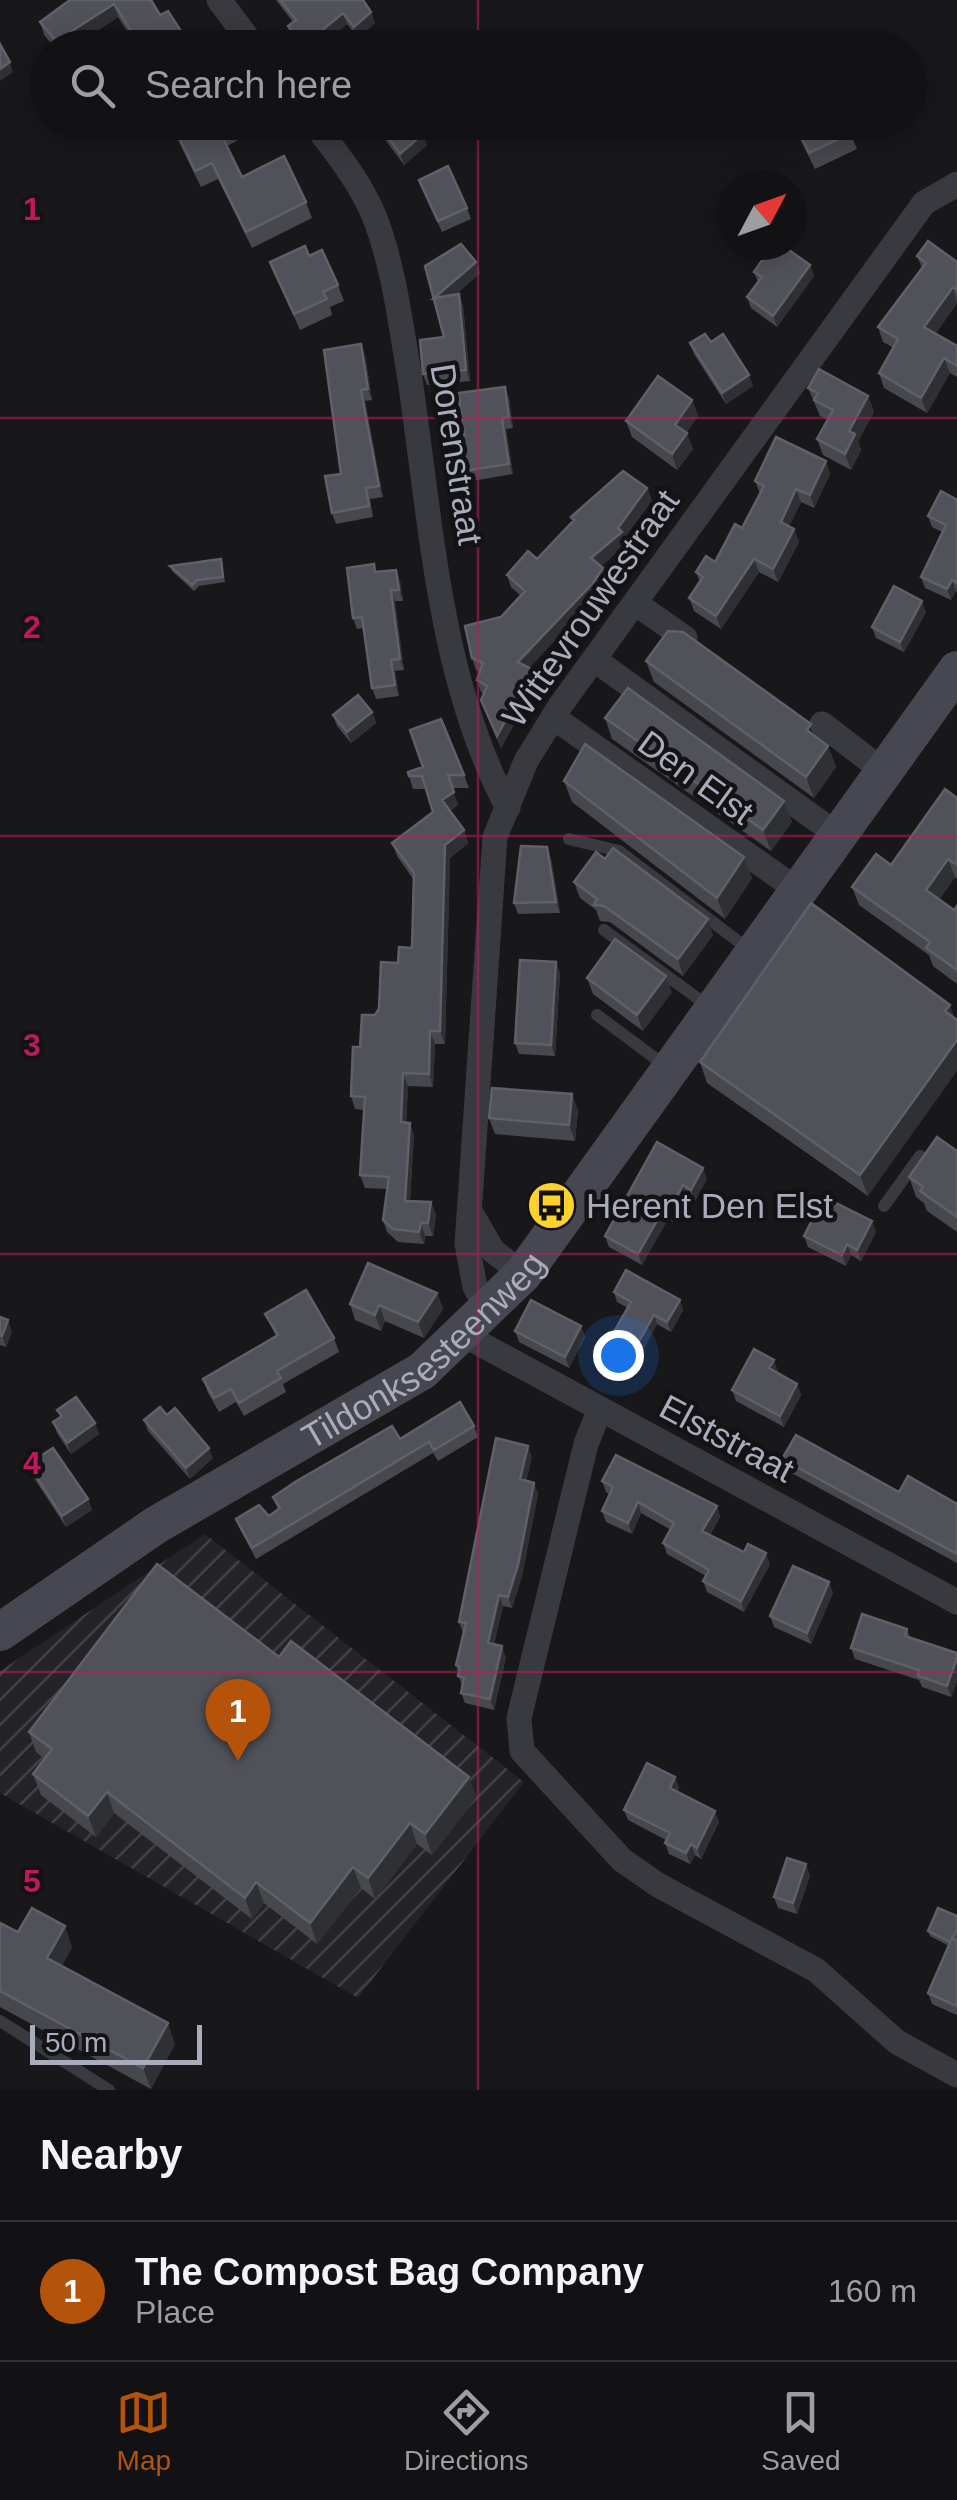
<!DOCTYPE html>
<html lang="en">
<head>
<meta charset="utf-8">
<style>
  body { margin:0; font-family:Helvetica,sans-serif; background:#1f2022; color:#f1f3f6 }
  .compass { position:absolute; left:717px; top:170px; width:90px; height:90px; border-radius:50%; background:#121214; box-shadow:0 5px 25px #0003; rotate:49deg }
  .scale { position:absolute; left:30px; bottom:25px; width:172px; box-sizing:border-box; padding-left:10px; border:5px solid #a9acbb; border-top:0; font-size:28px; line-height:35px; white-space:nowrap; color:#a9acbb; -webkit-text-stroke:8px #131316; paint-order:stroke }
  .you { position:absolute; left:618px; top:1355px; width:35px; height:35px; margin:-25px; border:8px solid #fff; border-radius:50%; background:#1a73e8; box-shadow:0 0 0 15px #1a73e833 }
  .badge { display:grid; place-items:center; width:65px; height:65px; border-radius:50%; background:#b45309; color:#fff; font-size:32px; font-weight:700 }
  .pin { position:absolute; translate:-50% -82px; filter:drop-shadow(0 2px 5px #0008) }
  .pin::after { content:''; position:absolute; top:52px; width:35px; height:30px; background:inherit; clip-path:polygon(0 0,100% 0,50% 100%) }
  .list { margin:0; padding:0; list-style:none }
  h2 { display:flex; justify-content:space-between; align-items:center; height:130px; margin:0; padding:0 40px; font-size:42px }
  h2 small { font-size:32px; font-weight:400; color:#9c9ea0 }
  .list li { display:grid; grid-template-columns:65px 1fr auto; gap:30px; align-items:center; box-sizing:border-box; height:140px; padding:0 40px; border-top:2px solid #313234 }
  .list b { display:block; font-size:38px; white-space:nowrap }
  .list p { margin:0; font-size:32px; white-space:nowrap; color:#9c9ea0 }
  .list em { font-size:32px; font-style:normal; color:#9c9ea0 }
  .icon { flex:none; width:55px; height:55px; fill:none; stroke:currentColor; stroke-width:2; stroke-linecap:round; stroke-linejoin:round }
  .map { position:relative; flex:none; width:957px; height:2090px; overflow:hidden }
  .search { position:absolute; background:#121214; box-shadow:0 5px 25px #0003; left:30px; right:30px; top:30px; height:110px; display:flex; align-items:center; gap:25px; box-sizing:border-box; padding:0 35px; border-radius:55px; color:#9c9ea0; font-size:38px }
  .sheet { height:270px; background:#121214 }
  nav { display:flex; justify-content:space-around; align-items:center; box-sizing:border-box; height:140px; border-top:2px solid #313234; background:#121214; font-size:28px; color:#9c9ea0 }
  nav a { display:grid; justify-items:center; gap:5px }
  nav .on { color:#b45309 }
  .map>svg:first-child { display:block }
  .industrial { fill:url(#industrial-furrows) }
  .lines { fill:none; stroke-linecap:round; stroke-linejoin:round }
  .lane { stroke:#393940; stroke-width:12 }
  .street { stroke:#393940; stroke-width:25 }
  .secondary { stroke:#464750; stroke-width:38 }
  .wall { fill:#46484d }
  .shaded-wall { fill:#2f3034 }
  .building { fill:#515259; stroke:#5f6068; stroke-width:2.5 }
  .grid { fill:none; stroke:#c2185b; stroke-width:2.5; stroke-opacity:0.55 }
  .labels { text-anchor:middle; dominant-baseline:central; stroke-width:9; stroke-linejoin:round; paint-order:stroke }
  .street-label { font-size:35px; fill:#a9acbb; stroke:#131316 }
  .poi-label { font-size:35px; fill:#a9acbb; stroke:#131316; text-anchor:start }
  .grid-label { font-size:32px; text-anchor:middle; font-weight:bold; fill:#c2185b; stroke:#131316; stroke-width:9; stroke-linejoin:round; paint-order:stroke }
</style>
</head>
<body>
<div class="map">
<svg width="957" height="2090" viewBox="0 0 957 2090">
  <defs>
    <pattern id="industrial-furrows" width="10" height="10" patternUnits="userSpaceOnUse" patternTransform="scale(2.5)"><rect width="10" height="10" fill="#242428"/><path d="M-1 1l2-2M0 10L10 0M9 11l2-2" fill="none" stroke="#414145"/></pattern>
  </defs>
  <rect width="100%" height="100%" fill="#18181b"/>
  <!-- industrial -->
  <path class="industrial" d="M205,1534l319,248 -166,216 -358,-205v-122z"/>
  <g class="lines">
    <!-- lane -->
    <path class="lane" d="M569,839l50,12 132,100
      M604,930l107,78
      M597,1015l70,52
      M884,1206l36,-50
      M0,2021l109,69"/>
    <!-- street -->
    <path class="street" d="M219,0l36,48
      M313,122c23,30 48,61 62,96 19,50 25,103 34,155 22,144 29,305 99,435
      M635,603l50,35
      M595,660l244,176
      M553,717l246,174
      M822,724l61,47
      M471,1213l22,38 30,23
      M487,1307l-12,-20 -8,-43 28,-407 31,-76 34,-55 364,-503 33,-19
      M464,1335l493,267
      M600,1409l-14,35 -67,274 3,33 100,109 36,25 158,85 81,72 60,33"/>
    <!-- secondary -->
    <path class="secondary" id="s1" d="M0,1632l156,-107 266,-154 101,-97 434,-604"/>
  </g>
  <!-- wall -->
  <path class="wall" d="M151,0l9,15 32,33h-54l-20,-31 -47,31h-16l-11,-13 -4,-13z
    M276,0h87l8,12 4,11 -17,15 -11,-14 -29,24h-18l-8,-11 -4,-11 5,-4z
    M172,122h64l6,16 -15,8 15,31 64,25 6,16 -60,30 -34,-69 -17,8 -24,-49z
    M372,122h41l14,23 -23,20z
    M846,122l11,27 -42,20 -23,-46z
    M419,180l48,28 4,11 -29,13z
    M309,256l29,29 6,16 -14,6 2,8 -32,15 -30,-68z
    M917,256l40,6v41l-22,31 22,12v31l-7,-4 -23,40 -43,-25 -5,-15 15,-25 -11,-6 -5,-15 44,-59z
    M476,262l4,11 -25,22 8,10 7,76 -43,4 -4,-11 21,-37 -19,-71z
    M810,265l4,11 -37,51 -26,-19 -4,-11 11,-15 -4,-10z
    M711,342l42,44 -27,18 -32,-50 -4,-11z
    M365,355l7,45 -7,1 18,96 -13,2 3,18 -37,7 -4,-11z
    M808,388l60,8 6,16 -16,29 3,9 -10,20 -28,-15 -6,-16 11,-19 -8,-4z
    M509,398l4,30 -7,1 7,45 -52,9 -4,-11 8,-31z
    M692,400l6,16 -12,17 7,16 -16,21 -45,-33 -6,-16z
    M826,461l4,13 -16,34 -13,-6 -12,24 5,3 5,13 -21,40 -19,-10 -38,57 -27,-18 -5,-13 11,-15 -4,-11 19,-10 27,-34 18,-34 -5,-13z
    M647,488l5,13 -28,37 2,6 -25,22 6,15 -10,14 -68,73 4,2 4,12 -36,66 -20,-48 3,-6 -3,-2 -4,-12 3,-8 -4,-2 -4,-12 29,-41 20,-21 -10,-9 -4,-12 30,-16 36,-37 -2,-5z
    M957,500v92l-1,-1 -5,9 -26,-12 -4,-11 21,-45 -10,-5 -4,-11z
    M221,559l4,23 -26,4 -5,5 -22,-20 -2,-5z
    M377,572l23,9 3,20h-8l9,69 -9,1 4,25 -23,3 -4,-11 -9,-60 -6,1 -4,-11z
    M926,612l-22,40 -28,-14 -4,-11z
    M646,661l170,75 12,10 8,21 -22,31 -160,-116z
    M372,712l4,11 -25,20 -14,-17 -4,-11z
    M605,718l179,83 8,21 -21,29 -159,-112z
    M464,775l5,13h-17l6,17 -8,6 14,19 4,13 -18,15 -5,186h-10l-2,43 -25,-1 -2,36 8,13 -4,66 21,1 5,13 -3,21h-8l-1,8 -26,-2 -11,-10 -4,-12 4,-31 -22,-1 -5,-13 4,-65 -9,-1 -4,-13 9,-49 38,-84 14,-15 1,-69 -16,-23 -5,-13 41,-31 -7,-23h-13l-4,-13z
    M564,781l180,76 8,21 -27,41 -153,-117z
    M957,798v81l-2,-2 -16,23 15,10 3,-4v78l-24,-18 -4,-11 -70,-50 -7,-18 39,-22z
    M551,858l9,55 -42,1 -4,-11z
    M574,882l139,53 -30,41 -73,-54 -10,-1 -4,-11 -16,-12z
    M556,962l4,11 -5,83 -36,-2 -4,-11z
    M587,978l85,14 -29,39 -50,-37z
    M954,1018l-86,178 -161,-113 -7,-21z
    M572,1094l6,17 -3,30 -80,-7 -6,-16z
    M657,1142l50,37 -12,22 -8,-5 -14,26 -5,-3 -26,46 -33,-18 -4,-11z
    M957,1151v81l-30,-21 -3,-8 -8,-6 -7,-20z
    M876,1232l-15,29 -10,-6 -5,11 -38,-19 -4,-11z
    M614,1292l66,8 3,10 -12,22 -14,-8 -19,36 -23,-14 -4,-9 17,-29 -11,-6z
    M437,1293l6,16 -19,29 -39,-17 -4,10 -26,-11 -5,-16z
    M265,1314l69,24 5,14 -56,32 3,8 -42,24 -8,-14 -17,10 -11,-19 -5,-14 73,-43z
    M0,1317l12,14 -6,16 -6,-2z
    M581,1326l4,11 -16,31 -50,-26 -4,-11z
    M778,1371l-1,2 20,11 4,11 -17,32 -48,-26 -4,-11z
    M57,1410l38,13 4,11 -28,20 -14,-21 -4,-11 7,-5z
    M167,1415l46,43 -23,21 -42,-48 -4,-11z
    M474,1426l4,11 -40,24 -5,-8 -177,106 -16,-30 -4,-10 33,-3 9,-6 -5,-13 127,-58z
    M532,1457l-6,24 8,2 4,11 -16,82 -10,32 -9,-2 -9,39 12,12 -12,53 -29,-7 -4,-10 1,-6 -6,-22 7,-32 -4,-11z
    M782,1459l117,33 58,12v59l-171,-93z
    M28,1464l60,35 4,11 -26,17 -34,-52z
    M602,1481l115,25 3,11 -10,18 60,29 -26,48 -37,-20 -4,-11 3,-5 -39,-22 -4,-11 8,-13 -30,-17 -9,21 -26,-12 -4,-11 8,-17 -4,-2z
    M829,1582l4,11 -22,51 -37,-17 -4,-11z
    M907,1629l3,9 47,15v28l-6,16 -29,-10 -3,-7 -64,-21 -4,-11z
    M279,1657l190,120 7,21 -44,57 -15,-11 -42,55 -14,-11 -44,56 -53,-41 -12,16 -138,-106 -18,24 -55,-42 -8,-21 12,-15 -9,-7 -7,-20z
    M675,1777l4,11 -2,4 42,30 -18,37 -6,-4 -5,9 -21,-10 -4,-11 1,-3 -38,-20 -4,-10z
    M810,1875l-13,39 -19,-6 -4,-11z
    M957,1916v99l-25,-11 -4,-11 21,-47 -19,-10 -2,-5z
    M0,1923l18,9 54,15 -10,19 113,78 -24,45 -151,-82z"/>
  <!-- shaded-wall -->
  <path class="shaded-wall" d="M114,4l4,13 -47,31h-13l-2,-7z
    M371,12l4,11 -17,15 -4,-11z
    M343,13l4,11 -29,24h-15v-2z
    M10,62l3,10 -13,9v-12z
    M423,134l4,11 -23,20 -4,-11z
    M476,262l4,11 -42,36 -4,-11z
    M810,265l4,11 -37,51 -4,-11z
    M953,287l4,16 -27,39 -6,-15z
    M459,294l4,11 7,76 -4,-11z
    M361,344l4,11 7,45 -4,-11z
    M944,358l6,15 -23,40 -6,-15z
    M749,375l4,11 -27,18 -4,-11z
    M505,387l4,11 4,30 -4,-11z
    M361,390l4,11 18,96 -4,-11z
    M868,396l6,16 -16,29 3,9 -10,20 -6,-16 4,-23z
    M692,400l6,16 -17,25 -6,-16z
    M502,418l4,11 7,45 -4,-10z
    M687,433l6,16 -16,21 -5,-16z
    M826,461l4,13 -16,34 -4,-13z
    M647,488l5,13 -28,37 2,6 -30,27 -5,-13 27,-30z
    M796,489l5,13 -16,33 -4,-13z
    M794,529l5,13 -21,40 -5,-13z
    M754,559l5,13 -38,57 -5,-13z
    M603,568l4,13 -10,14 -74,79 -5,-12z
    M396,570l4,11 3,20 -4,-11z
    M952,580l4,11 -5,9 -4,-11z
    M391,590l4,11 9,69 -4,-11z
    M922,601l4,11 -22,40 -4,-10z
    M391,660l4,11 4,25 -4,-11z
    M533,670l4,12 -36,66 -4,-12z
    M372,712l4,11 -25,20 -4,-11z
    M828,746l8,21 -22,31 -8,-21z
    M454,792l4,13 -11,8 -5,-13z
    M784,801l8,21 -21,29 -8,-21z
    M464,830l4,13 -18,15 -5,186 -5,-13 5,-186z
    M547,847l4,11 9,55 -4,-11z
    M744,857l8,21 -27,41 -8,-21z
    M948,859l7,18 -23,32 -6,-19z
    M708,919l5,16 -30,41 -5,-17z
    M556,962l4,11 -5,83 -4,-11z
    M666,976l6,16 -29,39 -6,-16z
    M950,1005l7,20 -12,-14z
    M430,1031l5,13 -2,43 -4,-13z
    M957,1040v31l-89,125 -8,-21z
    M403,1073l5,13 -2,49 -5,-13z
    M572,1094l6,17 -3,30 -6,-16z
    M410,1123l4,12 -5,79 -4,-13z
    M703,1168l4,11 -12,22 -4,-11z
    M683,1185l4,11 -14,26 -4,-11z
    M431,1202l5,13 -3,21 -5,-13z
    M664,1208l4,11 -26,46 -4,-11z
    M872,1221l4,11 -15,29 -4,-11z
    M421,1223l4,13 -1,8 -5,-12z
    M847,1244l4,11 -5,11 -4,-11z
    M437,1293l6,16 -19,29 -6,-16z
    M680,1300l3,10 -12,22 -4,-10z
    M379,1305l6,16 -4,10 -6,-16z
    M654,1315l3,9 -19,36 -4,-10z
    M8,1320l4,11 -6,16 -4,-11z
    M581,1326l4,11 -16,31 -4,-11z
    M774,1360l4,11 -5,8 -4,-11z
    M797,1384l4,11 -17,32 -4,-11z
    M95,1423l4,11 -28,20 -4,-11z
    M528,1446l4,11 -8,33 -4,-11z
    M209,1448l4,10 -23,21 -4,-11z
    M534,1483l4,11 -16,82 -10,32 -4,-11z
    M88,1499l4,11 -26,17 -4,-11z
    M638,1502l3,11 -9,21 -4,-11z
    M717,1506l3,11 -14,24 -4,-10z
    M766,1553l4,11 -26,48 -3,-11z
    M829,1582l4,11 -22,51 -4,-11z
    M499,1595l4,11 -11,48 -4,-11z
    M502,1646l4,11 -12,53 -4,-11z
    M957,1658v23l-6,16 -4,-11z
    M469,1777l7,21 -44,57 -7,-21z
    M675,1777l4,11 -5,11 -4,-11z
    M107,1792l7,21 -18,24 -8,-21z
    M715,1811l4,11 -18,37 -4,-11z
    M410,1823l7,21 -42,55 -7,-21z
    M691,1844l4,11 -5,9 -4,-11z
    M806,1864l4,11 -13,39 -4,-11z
    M353,1867l8,21 -44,56 -7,-21z
    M256,1882l8,21 -12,16 -7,-21z
    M65,1926l7,21 -17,32 -8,-21z
    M168,2023l7,21 -24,45 -8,-21z"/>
  <!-- building -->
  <path class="building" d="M70,0h81l9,15 8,-4 24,37h-50l-28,-44 -58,37 -16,-19z
    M280,0h83l8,12 -17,15 -11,-14 -40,33 -15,-20 8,-6z
    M398,42l7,6h-14z
    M0,44l10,18 -10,7z
    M172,122h63l-16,8 23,47 42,-21 22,46 -60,30 -34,-69 -17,8z
    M377,122h36l10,12 -23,20z
    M794,122h52l5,11 -42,20z
    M448,166l19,42 -29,13 -19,-41z
    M928,241l29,21v28l-4,-3 -29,40 33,19v20l-13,-8 -23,40 -42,-25 19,-34 -20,-12 48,-64 -9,-7z
    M461,244l15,18 -42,36 25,-4 7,76 -43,4 -3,-34 24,-3 -19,-71z
    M773,245h9l28,20 -37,51 -26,-19 15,-20 -8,-5z
    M305,246l4,10 13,-6 16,35 -15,7 4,7 -33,15 -24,-52z
    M705,334l6,8 12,-8 26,41 -27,18 -32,-50z
    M361,344l7,45 -7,1 18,96 -13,2 3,18 -37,7 -7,-37 16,-2 -17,-124z
    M819,369l49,27 -19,35 6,3 -10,20 -28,-15 16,-29 -19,-10 4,-7 -10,-5z
    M658,376l34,24 -17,25 12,8 -15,21 -46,-33z
    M505,387l4,30 -7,1 7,46 -52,8 -5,-29 13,-2 -7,-48z
    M776,437l50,24 -16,34 -14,-6 -15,33 13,7 -21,40 -19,-10 -38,57 -27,-18 14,-21 -7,-5 10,-16 9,6 20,-38 7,4 22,-42 -9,-5z
    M623,471l24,17 -29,40 4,4 -31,26 12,10 -10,15 -75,79 15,8 -36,66 -16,-36 6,-14 -10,-6 6,-17 -11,-5 -7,-32 36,-9 24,-26 -18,-16 21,-24 9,8 37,-39 -3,-3z
    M941,491l16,9v83l-5,-3 -5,9 -26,-12 25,-52 -18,-9z
    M221,559l2,18 -26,3 -5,5 -22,-19z
    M374,564l1,8 21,-2 3,20h-8l9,69 -9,1 4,25 -23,3 -10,-71 -9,1 -6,-50z
    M894,586l28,15 -22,41 -28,-15z
    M668,631l15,1 128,92 -4,6 21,16 -22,31 -160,-116z
    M628,688l156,113 -21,29 -158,-112z
    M358,695l14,17 -25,20 -14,-17z
    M441,719l23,56h-16l6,17 -12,8 22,30 -19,15 -5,186h-10l-1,43 -26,-1 -2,49 9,1 -5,78 26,1 -3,21h-7l-2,9 -26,-3 -10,-9 6,-43 -29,-2 5,-78 -14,-1 2,-49h7l2,-32h13l4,-6 2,-47 17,1 1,-16 13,1 2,-75 -22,-30 41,-31 -11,-36h-13l-1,-4 15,-5 -13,-37z
    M585,744l159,113 -27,41 -153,-117z
    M945,789l12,9v67l-9,-6 -22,31 28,20 3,-4v64l-31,-22 4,-6 -78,-55 24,-33 15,11z
    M521,846l26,1 9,55 -42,1z
    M613,848l95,71 -30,40 -74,-53 -10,-1 3,-6 -23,-17 22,-30 9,7z
    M811,903l139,102 -5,6 12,9v20l-97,135 -160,-113z
    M615,939l51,37 -29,39 -50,-37z
    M520,960l36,2 -5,83 -36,-2z
    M492,1088l80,6 -3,31 -80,-7z
    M937,1137l20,14v66l-37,-26 3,-4 -14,-10z
    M657,1142l46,26 -12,22 -8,-5 -14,26 -5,-3 -26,46 -33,-18z
    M824,1197l48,24 -15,29 -10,-6 -5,11 -38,-19z
    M368,1263l69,30 -19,29 -39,-17 -4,10 -25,-11z
    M626,1270l54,30 -13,22 -13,-7 -20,35 -23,-13 20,-35 -17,-10z
    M306,1290l28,48 -57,33 4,7 -42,25 -8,-14 -17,9 -11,-19 75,-44 -13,-21z
    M531,1300l50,26 -16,31 -50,-26z
    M0,1317l8,3 -6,16 -2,-1z
    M754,1349l20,11 -5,8 28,16 -17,32 -48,-26z
    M76,1397l19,26 -28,20 -14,-21 9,-6 -5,-6z
    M460,1402l14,24 -40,24 -5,-8 -177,106 -16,-29 23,-14 10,11 11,-8 -7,-11 22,-15 97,-56 8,13z
    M160,1407l7,8 8,-7 34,40 -23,20 -42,-48z
    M796,1435l103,57 9,-16 49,28v50l-175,-95z
    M496,1438l32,8 -8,33 14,4 -16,82 -10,32 -9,-2 -11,48 14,3 -12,53 -29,-6 3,-15 -6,-2 2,-9 -4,-2 10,-42 -7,-1z
    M53,1448l35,51 -26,17 -34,-52z
    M616,1455l101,51 -15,25 42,21 4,-8 18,9 -25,48 -38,-20 6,-11 -46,-27 11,-20 -36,-21 -10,21 -26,-12 11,-24 -11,-6z
    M157,1564l122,93 12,-16 178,136 -44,57 -15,-11 -42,55 -15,-11 -43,56 -54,-41 -11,16 -138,-106 -19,24 -55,-42 19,-25 -23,-17z
    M793,1566l36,16 -22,51 -37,-17z
    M862,1614l45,15 -2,7 52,17v5l-10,28 -29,-10 1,-6 -68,-22z
    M647,1763l28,14 -5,11 45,23 -18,37 -6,-4 -5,9 -21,-10 5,-10 -46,-23z
    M787,1858l19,6 -13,39 -19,-6z
    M32,1908l33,18 -18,32 121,65 -25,45 -143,-77v-68l18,9z
    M938,1908l19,8v15l-7,11 -22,-11z
    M952,1938l5,3v65l-29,-13z"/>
  <!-- grid -->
  <path class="grid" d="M478,0v48M478,122v1968M0,418h957M0,836h957M0,1254h957M0,1672h957"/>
  <!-- icons -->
  <defs>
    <symbol id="bus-disc" viewBox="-11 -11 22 22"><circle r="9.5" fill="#ffd22b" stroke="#131316"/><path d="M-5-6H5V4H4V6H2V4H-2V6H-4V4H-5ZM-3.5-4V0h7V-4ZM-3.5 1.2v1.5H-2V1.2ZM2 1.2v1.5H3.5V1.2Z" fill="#111"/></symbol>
  </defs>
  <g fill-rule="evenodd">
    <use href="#bus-disc" x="524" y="1178" width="55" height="55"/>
  </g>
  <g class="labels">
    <!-- street labels -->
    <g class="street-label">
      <text transform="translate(457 454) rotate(81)">Dorenstraat</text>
      <text transform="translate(590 608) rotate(-55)">Wittevrouwestraat</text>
      <text transform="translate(696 777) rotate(36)">Den Elst</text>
      <text stroke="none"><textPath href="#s1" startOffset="510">Tildonksesteenweg</textPath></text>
      <text transform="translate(727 1438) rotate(28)">Elststraat</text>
    </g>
    <!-- poi labels -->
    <g class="poi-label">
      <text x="586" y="1205">Herent Den Elst</text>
    </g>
  </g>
  <g class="grid-label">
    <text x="32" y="220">1</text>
    <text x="32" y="638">2</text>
    <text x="32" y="1056">3</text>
    <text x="32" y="1474">4</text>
    <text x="32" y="1892">5</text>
  </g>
</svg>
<svg class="compass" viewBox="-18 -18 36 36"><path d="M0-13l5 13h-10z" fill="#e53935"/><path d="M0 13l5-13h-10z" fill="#9c9ea0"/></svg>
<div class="scale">50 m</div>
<div class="you"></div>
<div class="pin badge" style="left:238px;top:1761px">1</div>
<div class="search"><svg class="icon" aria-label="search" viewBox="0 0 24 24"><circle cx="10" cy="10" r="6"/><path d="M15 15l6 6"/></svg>Search here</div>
</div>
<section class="sheet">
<h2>Nearby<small></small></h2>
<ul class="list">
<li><span class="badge">1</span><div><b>The Compost Bag Company</b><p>Place</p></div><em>160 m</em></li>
</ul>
</section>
<nav>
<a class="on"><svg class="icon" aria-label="map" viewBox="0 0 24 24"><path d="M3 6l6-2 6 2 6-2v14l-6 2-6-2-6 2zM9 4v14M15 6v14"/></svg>Map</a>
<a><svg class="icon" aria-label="directions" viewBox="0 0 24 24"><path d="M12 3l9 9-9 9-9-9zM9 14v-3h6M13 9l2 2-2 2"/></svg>Directions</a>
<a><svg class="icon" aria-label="saved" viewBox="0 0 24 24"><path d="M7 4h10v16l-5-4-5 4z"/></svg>Saved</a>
</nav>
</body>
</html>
